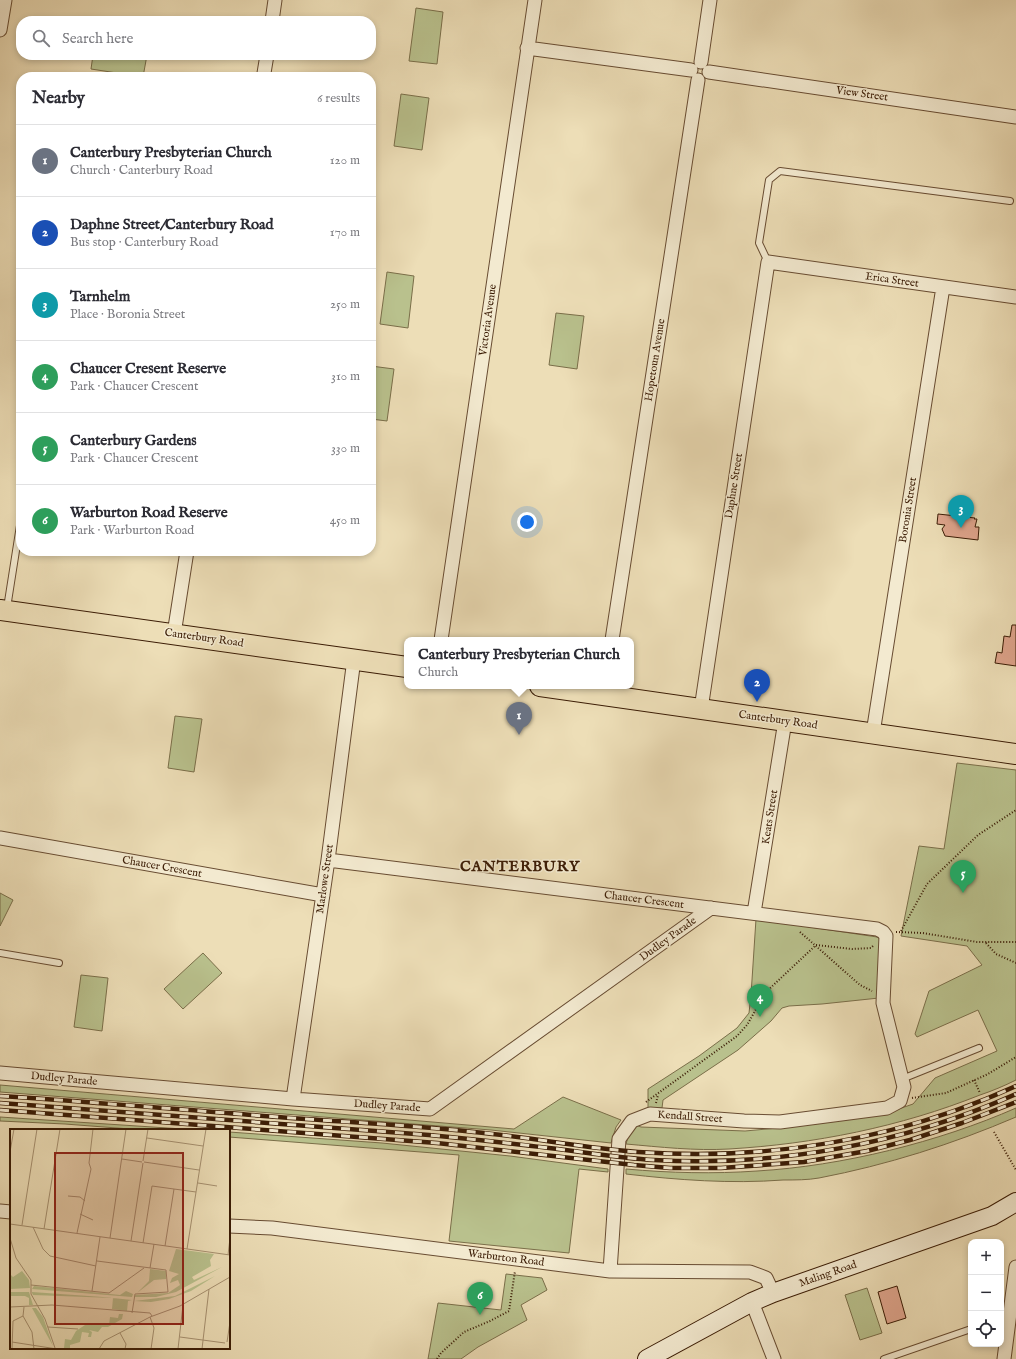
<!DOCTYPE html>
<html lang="en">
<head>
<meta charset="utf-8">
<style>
  body { margin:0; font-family:"IM FELL English",serif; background:#f2f2f3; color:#2b2b33 }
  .controls { position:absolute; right:12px; bottom:12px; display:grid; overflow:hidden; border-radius:8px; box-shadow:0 2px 6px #0003 }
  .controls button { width:36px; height:36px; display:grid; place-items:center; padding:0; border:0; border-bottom:1px solid #e1e1e2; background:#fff; color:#2b2b33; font:20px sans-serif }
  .you { position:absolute; left:527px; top:522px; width:14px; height:14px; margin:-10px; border:3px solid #fff; border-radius:50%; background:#1a73e8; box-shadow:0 0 0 6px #1a73e833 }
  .badge { display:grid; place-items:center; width:26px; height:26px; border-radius:50%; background:#0f766e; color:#fff; font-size:13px; font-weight:700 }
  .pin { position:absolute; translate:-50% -33px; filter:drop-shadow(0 1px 2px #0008) }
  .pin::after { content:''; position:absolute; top:21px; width:14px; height:12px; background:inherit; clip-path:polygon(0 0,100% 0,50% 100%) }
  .popup { position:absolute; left:404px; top:637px; width:230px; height:52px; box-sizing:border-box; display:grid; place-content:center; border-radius:8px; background:#fff; filter:drop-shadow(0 1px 3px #0005); font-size:13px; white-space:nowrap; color:#7c7c81 }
  .popup b { font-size:15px; color:#2b2b33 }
  .popup::after { content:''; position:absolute; left:50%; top:100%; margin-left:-8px; border:8px solid transparent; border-top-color:#fff }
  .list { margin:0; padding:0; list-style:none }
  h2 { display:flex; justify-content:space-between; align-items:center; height:52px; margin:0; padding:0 16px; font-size:17px }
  h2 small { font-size:13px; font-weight:400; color:#7c7c81 }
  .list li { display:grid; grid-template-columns:26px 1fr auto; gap:12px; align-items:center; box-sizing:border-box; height:72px; padding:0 16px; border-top:1px solid #e1e1e2 }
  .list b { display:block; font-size:15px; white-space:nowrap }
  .list p { margin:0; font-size:13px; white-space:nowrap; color:#7c7c81 }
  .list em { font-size:13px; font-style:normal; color:#7c7c81 }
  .icon { flex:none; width:22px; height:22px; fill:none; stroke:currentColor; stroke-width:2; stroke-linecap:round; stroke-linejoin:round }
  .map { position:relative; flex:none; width:1016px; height:1359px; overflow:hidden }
  .search { position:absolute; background:#fff; box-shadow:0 2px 6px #0003; left:16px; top:16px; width:360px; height:44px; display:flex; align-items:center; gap:10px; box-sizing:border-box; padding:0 14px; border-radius:16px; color:#7c7c81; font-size:15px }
  .panel { position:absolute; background:#fff; box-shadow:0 2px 6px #0003; left:16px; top:72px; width:360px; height:484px; border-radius:16px }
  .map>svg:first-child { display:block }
  .green { fill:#b9c18d; stroke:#7a6e49 }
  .building { fill:#e0a68e; stroke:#3b1c05 }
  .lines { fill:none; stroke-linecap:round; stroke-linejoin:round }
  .lane-casing { stroke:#684c32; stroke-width:8 }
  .street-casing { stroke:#684c32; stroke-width:15 }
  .secondary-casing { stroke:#3b1c05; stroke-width:20 }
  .primary-casing { stroke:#3b1c05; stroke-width:22 }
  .path { stroke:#3b1c05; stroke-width:2; stroke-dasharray:1 2; stroke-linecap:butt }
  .lane { stroke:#f3ead0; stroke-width:6 }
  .street { stroke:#f3ead0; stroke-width:13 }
  .secondary { stroke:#f3ead0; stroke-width:18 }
  .primary { stroke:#eddeb7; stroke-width:20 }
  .rail-casing { stroke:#3b1c05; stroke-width:4.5 }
  .rail { stroke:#f3ead0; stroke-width:3; stroke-dasharray:9; stroke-linecap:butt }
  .labels { text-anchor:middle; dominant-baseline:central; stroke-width:3; stroke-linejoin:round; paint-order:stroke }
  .street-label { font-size:11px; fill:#3b1c05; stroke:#f3ead0 }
  .district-label { font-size:15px; font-weight:bold; letter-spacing:1px; fill:#3b1c05; stroke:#f3ead0 }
  .inset-road { fill:none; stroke:#a69070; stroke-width:1 }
  .view { fill:#8f2418; fill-opacity:0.15; stroke:#8f2418; stroke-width:2 }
  .inset-edge { fill:none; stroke:#3b1c05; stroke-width:2 }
</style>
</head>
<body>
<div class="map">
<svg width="1016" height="1359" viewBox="0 0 1016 1359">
  <rect width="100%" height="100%" fill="#eddeb7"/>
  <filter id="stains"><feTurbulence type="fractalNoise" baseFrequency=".005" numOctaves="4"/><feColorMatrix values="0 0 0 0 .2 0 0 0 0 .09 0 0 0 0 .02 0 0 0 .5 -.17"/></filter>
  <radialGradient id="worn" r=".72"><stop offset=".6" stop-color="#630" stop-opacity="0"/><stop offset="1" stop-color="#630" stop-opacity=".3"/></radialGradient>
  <!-- green -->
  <path class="green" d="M416,8l27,4 -6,52 -28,-3z
    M93,55h54l-4,22 -52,-8z
    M401,94l28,4 -7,52 -28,-4z
    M387,272l27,4 -6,52 -28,-4z
    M556,313l28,3 -7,53 -28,-4z
    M371,366l23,3 -7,52 -16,-2z
    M175,716l27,3 -8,53 -26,-4z
    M957,763l59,7v310c-12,6 -24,11 -36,15 -80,32 -166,49 -251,54 -34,2 -69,-2 -103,-5l2,-7 8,-12 5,2 104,4 33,-3 115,-17 20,-7 22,-26 62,-27 -19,-41 -61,27 -2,-3 14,-43 53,-26 -15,-19 -66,-10 18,-90 25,3z
    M0,893l13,7 -13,26z
    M756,919l121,18 4,3 -2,58 -57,6 -33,2 -7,2 -11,13 -33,29 -75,50 -1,8h-14v-19l51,-33 38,-28 12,-15 2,-18z
    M203,953l19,20 -39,36 -19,-20z
    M81,975l27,3 -6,53 -28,-4z
    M0,1085l514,44 49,-32 58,23 -5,7 -5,16 -120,-13 -491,-38z
    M1016,1108v9c-63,27 -129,48 -197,61 -11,2 -24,2 -36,2 -52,4 -105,0 -157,-6v-5c44,4 88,5 131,2 85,-5 182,-29 259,-63z
    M0,1117l198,13h-55l-78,-6 -65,-3z
    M229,1132l153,11 128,13 98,13v3l-29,-3 -10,84 -120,-12 10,-86 -230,-18z
    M506,1274l36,4 5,12 -26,15 6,15 -49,27 -17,12h-33l10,-56 63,7z
    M867,1288l15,45 -22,7 -15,-45z"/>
  <!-- building -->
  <path class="building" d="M938,514l37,4 -1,1h3l-2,8h4l-1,13 -33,-4 -3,-7 3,-4 -8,-1z
    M1012,625h4v41l-21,-3 2,-11 5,1 2,-17 6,1z
    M897,1286l9,32 -19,6 -9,-32z"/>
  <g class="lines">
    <defs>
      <path id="lane" d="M768,262l-9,-19 10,-63 11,-9 230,30
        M7,608l14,-89
        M0,953l59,10
        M902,1079l77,-31
        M884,1359l87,-30"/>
      <path id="street" d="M272,21l3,-21
        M0,30l5,-30
        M527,48l164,22
        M701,62l9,-62
        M709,72l307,45
        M266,77l-2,-4 3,-18
        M174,634l13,-83
        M441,640l94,-640
        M612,640l86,-560
        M701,709l67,-447 248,35
        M873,733l70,-446
        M0,838l323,57
        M328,860l549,69 6,3 3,4 -3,67 21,84 -4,14 -13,7 -107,14 -36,-1 -94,-7 -18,7 -13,18 -9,132
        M754,913l31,-192
        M0,1073l293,26 137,10 281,-201
        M293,1099l35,-239 26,-201
        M0,1211l11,1
        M229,1226l43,2 338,43 140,1 16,6 7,15
        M752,1302l22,57
        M1004,1359l12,-92"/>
      <path id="secondary" d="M647,1359l105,-57 21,-9 219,-77 24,-14"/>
      <path id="primary" d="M0,610l407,57
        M540,686l476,68"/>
    </defs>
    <!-- lane casing -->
    <use href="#lane" class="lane-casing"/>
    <!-- street casing -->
    <use href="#street" class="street-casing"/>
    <!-- secondary casing -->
    <use href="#secondary" class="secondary-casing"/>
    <!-- primary casing -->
    <use href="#primary" class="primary-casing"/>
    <!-- path -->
    <path class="path" d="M901,931l26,-47 51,-49 38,-25
      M800,932l60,53 12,6
      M896,932l27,1 54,9h39
      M986,943l10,11 20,9
      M974,1080l6,13
      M912,1098l34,-5 42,-19 28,-17
      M646,1102l91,-66 10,-11 19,-33 50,-47 36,4 19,-1 2,-2
      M656,1103l2,-8
      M994,1132l22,38
      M437,1359l4,-6 23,-21 26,-11 19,-10 6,-40"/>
    <!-- lane -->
    <use href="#lane" class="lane"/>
    <!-- street -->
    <use href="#street" class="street"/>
    <!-- secondary -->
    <use href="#secondary" class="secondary"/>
    <!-- primary -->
    <use href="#primary" class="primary"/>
    <defs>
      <path id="rail" d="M0,1096c93,6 185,14 278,21 65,5 131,8 196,15 55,5 109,16 164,20 130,9 259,-12 378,-66
        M0,1103l429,32c41,4 80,8 120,13 35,4 70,10 105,12 124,7 249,-16 362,-66
        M0,1110l437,33 197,22 36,3h51l83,-6 63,-11 43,-11 52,-17 54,-21"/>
    </defs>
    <!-- rail casing -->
    <use href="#rail" class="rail-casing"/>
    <!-- rail -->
    <use href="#rail" class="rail"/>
  </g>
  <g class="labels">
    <!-- street labels -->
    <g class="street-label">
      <text transform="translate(862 94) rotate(8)">View Street</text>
      <text transform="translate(892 280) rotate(8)">Erica Street</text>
      <text transform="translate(488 320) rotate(-82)">Victoria Avenue</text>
      <text transform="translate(655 360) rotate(-81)">Hopetoun Avenue</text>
      <text transform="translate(734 486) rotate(-81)">Daphne Street</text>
      <text transform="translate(908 510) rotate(-81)">Boronia Street</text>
      <text transform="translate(204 638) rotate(8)">Canterbury Road</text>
      <text transform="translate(778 720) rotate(8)">Canterbury Road</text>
      <text transform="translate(770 817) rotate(-81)">Keats Street</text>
      <text transform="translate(162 867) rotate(10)">Chaucer Crescent</text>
      <text transform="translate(325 879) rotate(-82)">Marlowe Street</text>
      <text transform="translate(644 900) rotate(7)">Chaucer Crescent</text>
      <text transform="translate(668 939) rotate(-36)">Dudley Parade</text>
      <text transform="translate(64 1079) rotate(5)">Dudley Parade</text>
      <text transform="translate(387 1106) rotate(4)">Dudley Parade</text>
      <text transform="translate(690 1117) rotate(4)">Kendall Street</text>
      <text transform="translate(506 1258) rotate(7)">Warburton Road</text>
      <text transform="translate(828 1274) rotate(-19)">Maling Road</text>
    </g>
    <!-- district labels -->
    <g class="district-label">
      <text x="520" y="866">CANTERBURY</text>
    </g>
  </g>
  <!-- overview -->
  <g transform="translate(10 1129)">
    <rect width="220" height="220" fill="#eddeb7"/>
    <path d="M166,120l38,5 -4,6 1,6 -19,11 2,3 28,-13 -46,25 -20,5h-22l1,-2 33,-2 12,-8 -2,-5 -8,3 2,-5 7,-4 -10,-3zM140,140l16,2v8l-12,1 -17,13 12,-12zM12,142l7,9 1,8 -20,1v-15l3,3zM205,147l-24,15 -22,8 -18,3 -17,-1 41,-5zM24,157l86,9 6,-4 7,3 -1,3 -100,-8zM0,163h19l4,13h-4v-7l-4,-2h-15zM22,164v-1l71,5 29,3 -4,1 -1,10 -15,-2 1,-11 -80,-3zM22,179h4l7,9 10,29zM109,185h4l-1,5 -14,8h-6l-4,5 -9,-2 3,2 -1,5h-3l1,-4 -7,-1 -2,10 -10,3v4l-6,-1 1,-9 6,1 5,-9 9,-6h24l1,-8 8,1z" fill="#b9c18d"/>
    <path class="inset-road" d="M137,9l56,8M0,23l4,-23M112,30l20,3M133,32l5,-32M134,33l55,8M188,54l19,3M58,67l12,1 5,4M70,85l13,6M0,95l220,31M12,96l15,-96M23,98l10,22 7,7 46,10M34,100l16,-100M67,104l14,-64 -2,-6 4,-34M0,109l6,20 15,22v14l14,25 10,29M100,109l16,-109M121,112l12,-78M133,114l9,-57 44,6M155,117l9,-57M177,120l19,-120M218,126l2,-17M87,132l69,9 2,22 -33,2 -3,19M140,139l4,-24M21,156l78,8 35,-25M82,162l8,-54M0,178l42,-2 98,8 2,3M14,178l-1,9 9,16 2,17M140,188l4,11 -3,21M38,198l30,2M110,204l6,11 -1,5M170,208l45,6M2,213l45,7M217,213l3,-20M2,220l1,-28 10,-5M89,220l5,-8 46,-24 30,-11 50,-29M168,220l5,-44M192,220l7,-60"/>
    <path class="view" d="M45,24h128v171h-128z"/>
    <rect width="220" height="220" class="inset-edge"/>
  </g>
  <rect width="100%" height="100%" filter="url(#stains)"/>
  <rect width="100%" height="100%" fill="url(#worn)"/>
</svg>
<div class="controls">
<button>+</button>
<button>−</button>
<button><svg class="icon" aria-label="locate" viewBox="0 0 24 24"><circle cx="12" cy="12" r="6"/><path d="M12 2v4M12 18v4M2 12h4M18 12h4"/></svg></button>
</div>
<div class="you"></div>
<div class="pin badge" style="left:519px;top:735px;background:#6b7280">1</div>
<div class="popup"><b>Canterbury Presbyterian Church</b>Church</div>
<div class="pin badge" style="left:757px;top:702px;background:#1a4fb4">2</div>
<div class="pin badge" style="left:961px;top:528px;background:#0f9aa8">3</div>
<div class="pin badge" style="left:760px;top:1017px;background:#2e9e5b">4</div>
<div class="pin badge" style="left:963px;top:893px;background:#2e9e5b">5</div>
<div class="pin badge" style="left:480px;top:1315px;background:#2e9e5b">6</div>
<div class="search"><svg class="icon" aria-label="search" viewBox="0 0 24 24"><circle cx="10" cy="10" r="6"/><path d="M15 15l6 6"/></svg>Search here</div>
<section class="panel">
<h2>Nearby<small>6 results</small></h2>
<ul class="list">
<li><span class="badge" style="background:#6b7280">1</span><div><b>Canterbury Presbyterian Church</b><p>Church · Canterbury Road</p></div><em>120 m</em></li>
<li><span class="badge" style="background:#1a4fb4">2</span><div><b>Daphne Street/Canterbury Road</b><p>Bus stop · Canterbury Road</p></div><em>170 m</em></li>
<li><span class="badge" style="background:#0f9aa8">3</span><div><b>Tarnhelm</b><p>Place · Boronia Street</p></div><em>250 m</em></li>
<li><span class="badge" style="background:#2e9e5b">4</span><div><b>Chaucer Cresent Reserve</b><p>Park · Chaucer Crescent</p></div><em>310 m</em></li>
<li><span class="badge" style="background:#2e9e5b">5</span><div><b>Canterbury Gardens</b><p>Park · Chaucer Crescent</p></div><em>330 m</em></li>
<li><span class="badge" style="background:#2e9e5b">6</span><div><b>Warburton Road Reserve</b><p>Park · Warburton Road</p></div><em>450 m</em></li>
</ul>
</section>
</div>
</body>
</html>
